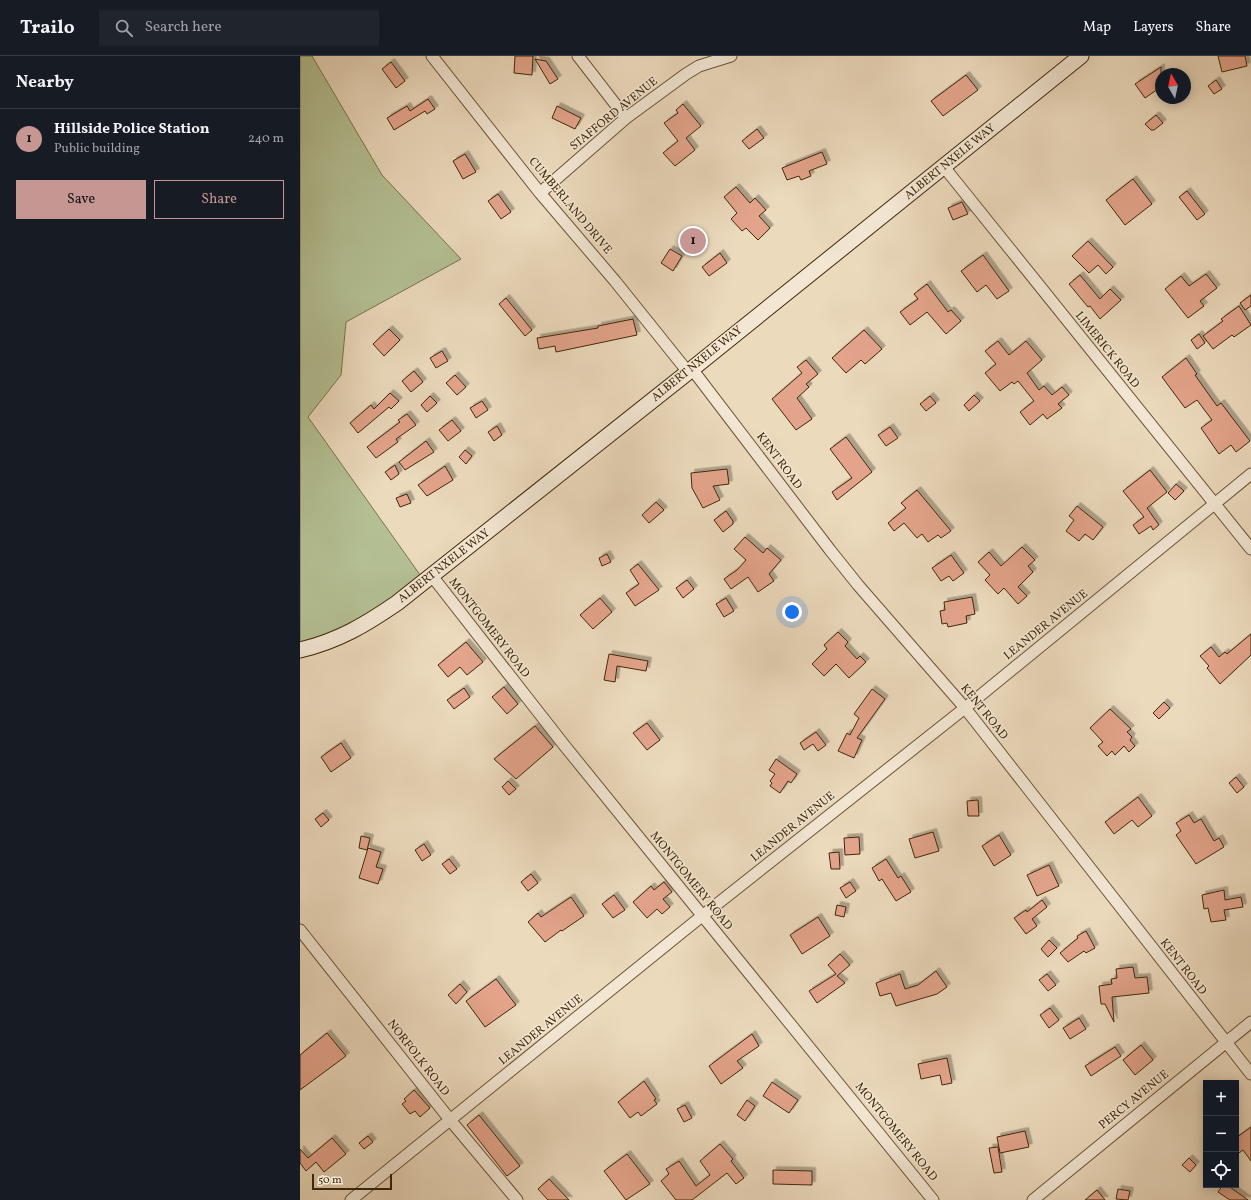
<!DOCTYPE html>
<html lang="en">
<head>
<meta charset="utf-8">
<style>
  body { margin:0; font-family:Vollkorn,serif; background:#20242c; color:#f1f3f6 }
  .controls { position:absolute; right:12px; bottom:12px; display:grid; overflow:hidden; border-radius:0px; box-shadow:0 2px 10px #0003 }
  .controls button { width:36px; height:36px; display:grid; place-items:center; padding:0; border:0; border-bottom:1px solid #363941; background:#171b24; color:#f1f3f6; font:20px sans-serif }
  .compass { position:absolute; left:855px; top:12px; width:36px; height:36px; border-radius:50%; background:#171b24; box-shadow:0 2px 10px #0003; rotate:351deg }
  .scale { position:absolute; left:12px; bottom:10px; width:80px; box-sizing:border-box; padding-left:4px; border:2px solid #412809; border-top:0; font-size:11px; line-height:14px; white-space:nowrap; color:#412809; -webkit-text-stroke:3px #f3e7d4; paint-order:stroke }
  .you { position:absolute; left:492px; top:556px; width:14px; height:14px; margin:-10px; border:3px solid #fff; border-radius:50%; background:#1a73e8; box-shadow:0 0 0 6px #1a73e833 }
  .badge { display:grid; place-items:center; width:26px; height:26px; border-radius:50%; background:#c59692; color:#111; font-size:13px; font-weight:700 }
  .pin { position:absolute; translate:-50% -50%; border:2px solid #fff; box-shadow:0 1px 4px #0006 }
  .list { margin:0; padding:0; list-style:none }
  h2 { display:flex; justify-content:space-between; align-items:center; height:52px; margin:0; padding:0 16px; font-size:17px }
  h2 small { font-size:13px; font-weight:400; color:#9ea1a6 }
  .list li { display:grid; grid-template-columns:26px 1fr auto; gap:12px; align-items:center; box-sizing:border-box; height:60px; padding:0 16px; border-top:1px solid #363941 }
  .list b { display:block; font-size:15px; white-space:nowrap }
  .list p { margin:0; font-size:13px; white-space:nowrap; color:#9ea1a6 }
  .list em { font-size:13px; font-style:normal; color:#9ea1a6 }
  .actions { display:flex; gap:8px; padding:12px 16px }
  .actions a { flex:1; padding:9px 0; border:1px solid #c59692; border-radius:0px; text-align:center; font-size:14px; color:#c59692 }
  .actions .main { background:#c59692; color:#111 }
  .icon { flex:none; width:22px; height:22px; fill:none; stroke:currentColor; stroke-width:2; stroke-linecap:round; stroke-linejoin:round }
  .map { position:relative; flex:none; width:951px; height:1144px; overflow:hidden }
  header { display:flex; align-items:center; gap:24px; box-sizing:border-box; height:56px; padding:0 20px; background:#171b24; border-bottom:1px solid #363941 }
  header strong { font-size:19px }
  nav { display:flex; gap:22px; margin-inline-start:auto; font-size:14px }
  .search { width:280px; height:36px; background:#20242c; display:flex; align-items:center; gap:10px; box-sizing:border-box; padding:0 14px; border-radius:0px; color:#9ea1a6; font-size:15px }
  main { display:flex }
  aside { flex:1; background:#171b24 }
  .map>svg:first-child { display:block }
  .green { fill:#b4c094; stroke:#7a744e }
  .building { fill:#e3a48b; stroke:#412809; filter:url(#shadow) }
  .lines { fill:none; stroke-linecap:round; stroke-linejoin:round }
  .street-casing { stroke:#6c5436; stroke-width:13 }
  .secondary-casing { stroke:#412809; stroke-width:17 }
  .street { stroke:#f3e7d4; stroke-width:11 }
  .secondary { stroke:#f3e7d4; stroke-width:15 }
  .labels { text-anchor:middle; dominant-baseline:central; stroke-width:3; stroke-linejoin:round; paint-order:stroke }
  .street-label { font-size:12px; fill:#412809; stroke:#f3e7d4 }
</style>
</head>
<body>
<header>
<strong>Trailo</strong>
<div class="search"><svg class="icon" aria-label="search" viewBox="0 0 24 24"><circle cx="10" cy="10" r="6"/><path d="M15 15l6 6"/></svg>Search here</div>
<nav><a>Map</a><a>Layers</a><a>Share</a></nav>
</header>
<main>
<aside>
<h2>Nearby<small></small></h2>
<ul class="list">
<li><span class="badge">1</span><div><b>Hillside Police Station</b><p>Public building</p></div><em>240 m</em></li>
</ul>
<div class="actions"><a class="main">Save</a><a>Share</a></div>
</aside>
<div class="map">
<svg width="951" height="1144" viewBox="0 0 951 1144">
  <defs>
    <filter id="shadow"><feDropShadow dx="3.5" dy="-3.5" stdDeviation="0" flood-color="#0004"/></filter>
  </defs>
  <rect width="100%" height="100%" fill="#ecdabd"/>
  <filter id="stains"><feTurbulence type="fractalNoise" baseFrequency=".005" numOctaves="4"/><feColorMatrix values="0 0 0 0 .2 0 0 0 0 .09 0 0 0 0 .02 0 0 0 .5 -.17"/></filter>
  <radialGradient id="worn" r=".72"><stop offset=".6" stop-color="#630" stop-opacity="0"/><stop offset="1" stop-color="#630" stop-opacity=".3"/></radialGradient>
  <!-- green -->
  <path class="green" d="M0,0h12l70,119 79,84 -115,63 -5,53 -33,42 115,162 -63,45 -60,22z"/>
  <!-- building -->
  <path class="building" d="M215,0h18l-1,19 -18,-2z
    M918,0h27l2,10 -25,6z
    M235,3l11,2 12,18 -8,5z
    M91,6l14,19 -9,7 -14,-19z
    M861,11v20l-16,11 -10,-14z
    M666,19l12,15 -35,26 -12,-15z
    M916,24l6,9 -8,5 -6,-8z
    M128,43l7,10 -8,5 -2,-3 -31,19 -7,-12 20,-12 3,5z
    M383,48l18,22 -15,12 9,12 -20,16 -12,-13 15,-12 -14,-18 14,-10 -2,-3z
    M257,50l24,12 -6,11 -23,-11z
    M856,59l7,8 -9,7h-3l-6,-6z
    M457,73l7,9 -15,11 -7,-8z
    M522,96l5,12 -18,7 2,5 -10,4 -2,-4 -12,4 -5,-12z
    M165,98l11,18 -13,7 -10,-18z
    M833,123l19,25 -27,21 -19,-25z
    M436,131l14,16 5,-5 11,12 -7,6 11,12 -12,12 -12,-12 -4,3 -11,-12 6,-6 -13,-16z
    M887,135l18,23 -8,6 -18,-23z
    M198,138l13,18 -10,7 -13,-18z
    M662,146l6,12 -15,6 -5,-12z
    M788,185l25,26 -7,7 -8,-9 -9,8 -17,-17z
    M370,193l12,7 -9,15 -12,-8z
    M420,197l7,10 -18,13 -7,-9z
    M683,199l26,36 -12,8 -11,-14 -9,7 -16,-21z
    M906,218l11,14 -17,13 4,5 -16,12 -23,-29 16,-13 8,10z
    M780,219l20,24 10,-10 11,11 -21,19 -10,-13 -2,1 -19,-23z
    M627,228l21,28 3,-2 10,11 -15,13 -19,-22 -17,13 -10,-13 18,-13 -4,-5z
    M951,239v11l-6,4 -5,-7z
    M206,242l26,32 -7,6 -26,-32z
    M939,250l12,19 -17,12 -2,-2 -19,14 -10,-13 20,-15 -2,-2z
    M333,263l4,16 -81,17 -1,-6 -16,3 -2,-11 61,-10v-2z
    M89,273l11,11 -16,16 -11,-12z
    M564,274l18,19 -17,15 -4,-4 -15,13 -14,-15z
    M899,278l6,9 -8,6 -6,-9z
    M698,285l11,14 17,-14 16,19 -15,13 12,17 5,-4 8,9 10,-8 7,8 -11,9 4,4 -15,11 -4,-5 -13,11 -10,-13 14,-11 -16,-20 -4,3 -2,-2 -12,9 -15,-18 11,-9 -11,-13z
    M142,295l6,10 -12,7 -6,-10z
    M886,302l11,16 -2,1 22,31 4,-3 29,38 -14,11 -5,-7 -12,9 -18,-26 11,-8 -15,-20 -12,8 -23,-31z
    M506,304l12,14 -12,10 3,3 -12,11 15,21 -16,11 -24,-31 30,-26 -5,-6z
    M114,315l9,11 -12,10 -9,-11z
    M155,319l11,12 -9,8 -11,-12z
    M90,337l9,8 -8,8 -2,-2 -31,26 -8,-10 21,-18 3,4z
    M674,339l6,6 -11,10 -5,-6z
    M130,340l7,7 -10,9 -6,-7z
    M630,340l6,7 -10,8 -6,-7z
    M182,345l6,9 -12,8 -6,-10z
    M107,358l9,11 -20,14 2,3 -22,16 -9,-11 33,-25 -2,-2z
    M152,364l9,11 -13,10 -9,-11z
    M197,370l5,9 -8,6 -6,-9z
    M590,371l8,11 -12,8 -8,-11z
    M546,381l26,35 -35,28 -5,-8 20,-14 -22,-29z
    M126,385l8,11 -29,18 -6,-8z
    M165,394l7,6 -6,8 -7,-7z
    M95,409l4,9 -8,6 -6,-8z
    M145,410l8,14 -26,16 -9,-11z
    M427,413l2,15 -16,2 7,14 -17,8 -11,-20 -1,-15z
    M850,414l17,22 -20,16 12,17 -6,5 -2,-4 -12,8 -6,-9 11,-8 -21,-26z
    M876,428l8,7 -9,9 -7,-7z
    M617,434l34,41 -10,7 -3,-3 -10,7 -6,-8 -5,4 -13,-15 -10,8 -6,-8 18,-15 -5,-5z
    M107,438l4,9 -11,4 -4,-9z
    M356,446l8,8 -15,13 -7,-8z
    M777,450l26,21 -10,13 -8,-6 -6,7 -13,-10 8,-11 -5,-4z
    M426,455l7,10v3l-10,8 -9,-12z
    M445,481l18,16 4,-5 14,12 -12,14 5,7 -16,11 -10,-15 -17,12 -7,-10 13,-9 9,-10 -12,-11z
    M722,491l13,13 -7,6 5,6 -15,15 9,9 -9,8 -14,-16 -6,6 -13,-14 5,-5 -12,-13 11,-10 12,14z
    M307,498l4,8 -9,4 -3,-8z
    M651,499l13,18 -11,8 -4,-5 -8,5 -9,-13z
    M338,508l21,26 -24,16 -9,-13 13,-9 -9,-14z
    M387,524l7,9 -11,9 -7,-10z
    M672,541l3,17 -9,2 1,7 -19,4 -1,-4 -5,1 -2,-13 5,-1 -1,-8z
    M300,542l12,14 -19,17 -13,-14z
    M426,542l8,13 -10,6 -8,-13z
    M538,576l10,10 -3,4 12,13 3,-3 6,6 -17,16 -13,-14 -12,12 -12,-12 15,-15 -3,-4z
    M951,578v21l-31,29 -13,-16 2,-2 -9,-10 11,-9 8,10 6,-5 2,2z
    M166,586l17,20 -16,13 -7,-8 -12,10 -10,-12z
    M309,598l39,7 -2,10 -29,-5 -2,16 -11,-2z
    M204,631l14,17 -11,10 -15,-17z
    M164,632l6,9 -16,12 -7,-9z
    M572,633l13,10 -28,39 5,2 -8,18 -16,-7 9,-18 3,2 9,-17 -5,-4z
    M864,646l6,6 -11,11 -6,-6z
    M810,653l21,20 -4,3 5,5 -2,3 5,6 -6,6 -5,-6 -9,9 -3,-4 -5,5 -9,-10 5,-4 -13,-14z
    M347,667l13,17 -13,10 -14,-17z
    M235,670l18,21 -37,32 -22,-20z
    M516,676l10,13 -8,6 -5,-7 -9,6 -4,-7z
    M41,687l10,15 -20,14 -10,-15z
    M476,703l21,15 -6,9 -3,-2 -8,12 -10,-7 2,-3 -2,-2 5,-7 -6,-4z
    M936,721l8,10 -7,6 -8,-10z
    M208,725l8,8 -7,6 -7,-8z
    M838,741l14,19 -14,11 -6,-7 -18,14 -9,-12z
    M678,744l1,16h-11l-1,-15z
    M23,757l6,7 -8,7 -6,-8z
    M889,759l5,8 7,-4 13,22 5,-3 5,9 -28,17 -20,-29 5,-4 -5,-8z
    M633,776l6,19 -24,7 -6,-19z
    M699,779l12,20 -17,11 -12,-20z
    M61,780l9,2 -3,12 -8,-2z
    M559,781l1,17 -15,1 -1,-17z
    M124,788l7,11 -9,6 -7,-11z
    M68,792l13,4 -5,15 7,2 -5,15 -19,-6z
    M539,796l1,17h-9l-2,-16z
    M149,803l8,10 -7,5 -8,-10z
    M586,803l12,19 3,-2 10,16 -15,9 -14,-22 -3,2 -7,-13z
    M749,809l10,21 -22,10 -10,-21z
    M231,818l7,9 -10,8 -7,-9z
    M364,826l8,10 -9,7 7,8 -8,7 -5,-5 -10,9 -14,-16 18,-16 3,4z
    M550,826l6,9 -10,7 -6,-10z
    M924,834l1,10 16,-3 2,10 -19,3 2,10 -15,2 -3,-14 -4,1 -2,-14z
    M314,839l11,15 -12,8 -11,-14z
    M271,841l13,19 -22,15 -1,-1 -16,12 -17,-20 10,-9 3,4z
    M742,844l5,7 -15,12 5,7 -11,8 -12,-16 12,-8 1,2z
    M537,849l9,2 -2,10 -9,-2z
    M518,861l12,19 -28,18 -12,-19z
    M786,875l9,17 -9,5 -2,-2 -16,11 -8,-9 18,-15 -1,-2z
    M749,884l8,8 -9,9 -7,-8z
    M540,898l10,11 -13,11 8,7 -28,20 -8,-12 27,-17 -8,-9z
    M833,911l2,11 12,-1 2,16 -37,4 2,25 -9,-18h-4l-2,-18 13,-2 -1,-5 6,-1 -1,-9z
    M636,915l11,16 -10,7 -41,12 -5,-13 -11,3 -4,-13 24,-9 5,15 13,-4z
    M747,918l9,11 -8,6 -9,-11z
    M196,923l20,26 -31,22 -19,-26z
    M160,928l7,8 -11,12 -8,-9z
    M750,952l9,12 -10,8 -9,-13z
    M779,962l7,11 -16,10 -7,-11z
    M27,977l19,23 -46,34v-35z
    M452,978l7,12 -22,15 6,7 -22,16 -12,-18z
    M841,989l12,15 -18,15 -12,-15z
    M815,991l6,9 -30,20 -6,-10z
    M647,1002l5,25 -10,2 -2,-10 -19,4 -3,-15z
    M344,1025l12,18 -2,1 3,4 -16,12 -3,-4 -8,6 -12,-16z
    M472,1026l26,18 -9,13 -26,-17z
    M114,1034l16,18 -10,9 -5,-6 -5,3 -8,-10 4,-3 -2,-2z
    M447,1044l8,6 -10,15 -8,-6z
    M385,1049l7,13 -8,4 -7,-13z
    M179,1059l41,51 -13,10 -40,-51z
    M951,1071v34l-8,-11 -7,5v-17z
    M725,1075l4,16 -29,6 -3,-16z
    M68,1080l5,6 -9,7 -5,-6z
    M32,1082l14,16 -22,18 -8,-10 -10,9 -6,-8v-14l8,9z
    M420,1088l13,15 -2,2 13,17 -8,6 -9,-11 -35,27h-16l-15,-19 8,-7 -3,-5 13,-8 17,25 14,-11 -10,-14z
    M698,1091l4,25 -8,1 -5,-25z
    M327,1098l23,30 -24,16 -22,-29z
    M889,1102l7,7 -6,7 -8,-7z
    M473,1114l39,1v14l-39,-1z
    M249,1123l20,21h-21l-10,-11z
    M923,1129h4l21,15h-18l-12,-8z
    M818,1133l12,2 -2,9 -12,-1z
    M797,1134l8,10h-20z"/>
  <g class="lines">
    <defs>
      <path id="street" d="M132,0l108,137 75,88 73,91
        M278,0l48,62
        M644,111l307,382
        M240,137l86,-75 60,-44 13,-8 32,-10
        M392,313l138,181 28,35 107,123 286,366
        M132,520l132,169 369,455
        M0,874l151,191 66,79
        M51,1144l351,-284 263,-208 286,-234
        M733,1144l218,-178"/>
      <path id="secondary" d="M0,594c38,-9 65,-25 97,-47l295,-234 389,-313"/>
    </defs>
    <!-- street casing -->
    <use href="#street" class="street-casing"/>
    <!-- secondary casing -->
    <use href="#secondary" class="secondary-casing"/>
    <!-- street -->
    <use href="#street" class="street"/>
    <!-- secondary -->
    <use href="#secondary" class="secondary"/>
  </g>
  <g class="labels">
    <!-- street labels -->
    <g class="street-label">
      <text transform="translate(314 58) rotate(-39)">STAFFORD AVENUE</text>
      <text transform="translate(650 106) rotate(-39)">ALBERT NXELE WAY</text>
      <text transform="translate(270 150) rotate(50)">CUMBERLAND DRIVE</text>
      <text transform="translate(807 294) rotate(51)">LIMERICK ROAD</text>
      <text transform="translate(397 308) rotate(-39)">ALBERT NXELE WAY</text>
      <text transform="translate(479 405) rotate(53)">KENT ROAD</text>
      <text transform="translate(144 510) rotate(-38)">ALBERT NXELE WAY</text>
      <text transform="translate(746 569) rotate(-39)">LEANDER AVENUE</text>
      <text transform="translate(189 572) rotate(52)">MONTGOMERY ROAD</text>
      <text transform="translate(684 656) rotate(51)">KENT ROAD</text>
      <text transform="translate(493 771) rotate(-39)">LEANDER AVENUE</text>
      <text transform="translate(391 825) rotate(51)">MONTGOMERY ROAD</text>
      <text transform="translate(883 911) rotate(52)">KENT ROAD</text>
      <text transform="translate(241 974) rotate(-39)">LEANDER AVENUE</text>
      <text transform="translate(118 1002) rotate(52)">NORFOLK ROAD</text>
      <text transform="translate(834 1044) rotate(-39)">PERCY AVENUE</text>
      <text transform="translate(596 1076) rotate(51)">MONTGOMERY ROAD</text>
    </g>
  </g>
  <rect width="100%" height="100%" filter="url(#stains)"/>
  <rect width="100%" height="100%" fill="url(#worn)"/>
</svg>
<div class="controls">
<button>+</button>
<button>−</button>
<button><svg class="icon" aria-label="locate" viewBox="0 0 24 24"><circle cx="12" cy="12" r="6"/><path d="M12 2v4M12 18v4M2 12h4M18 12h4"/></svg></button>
</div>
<svg class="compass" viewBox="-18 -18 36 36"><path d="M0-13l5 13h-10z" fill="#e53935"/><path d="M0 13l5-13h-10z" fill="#9ea1a6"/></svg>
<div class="scale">50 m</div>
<div class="you"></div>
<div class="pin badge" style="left:393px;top:185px">1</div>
</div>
</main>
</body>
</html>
